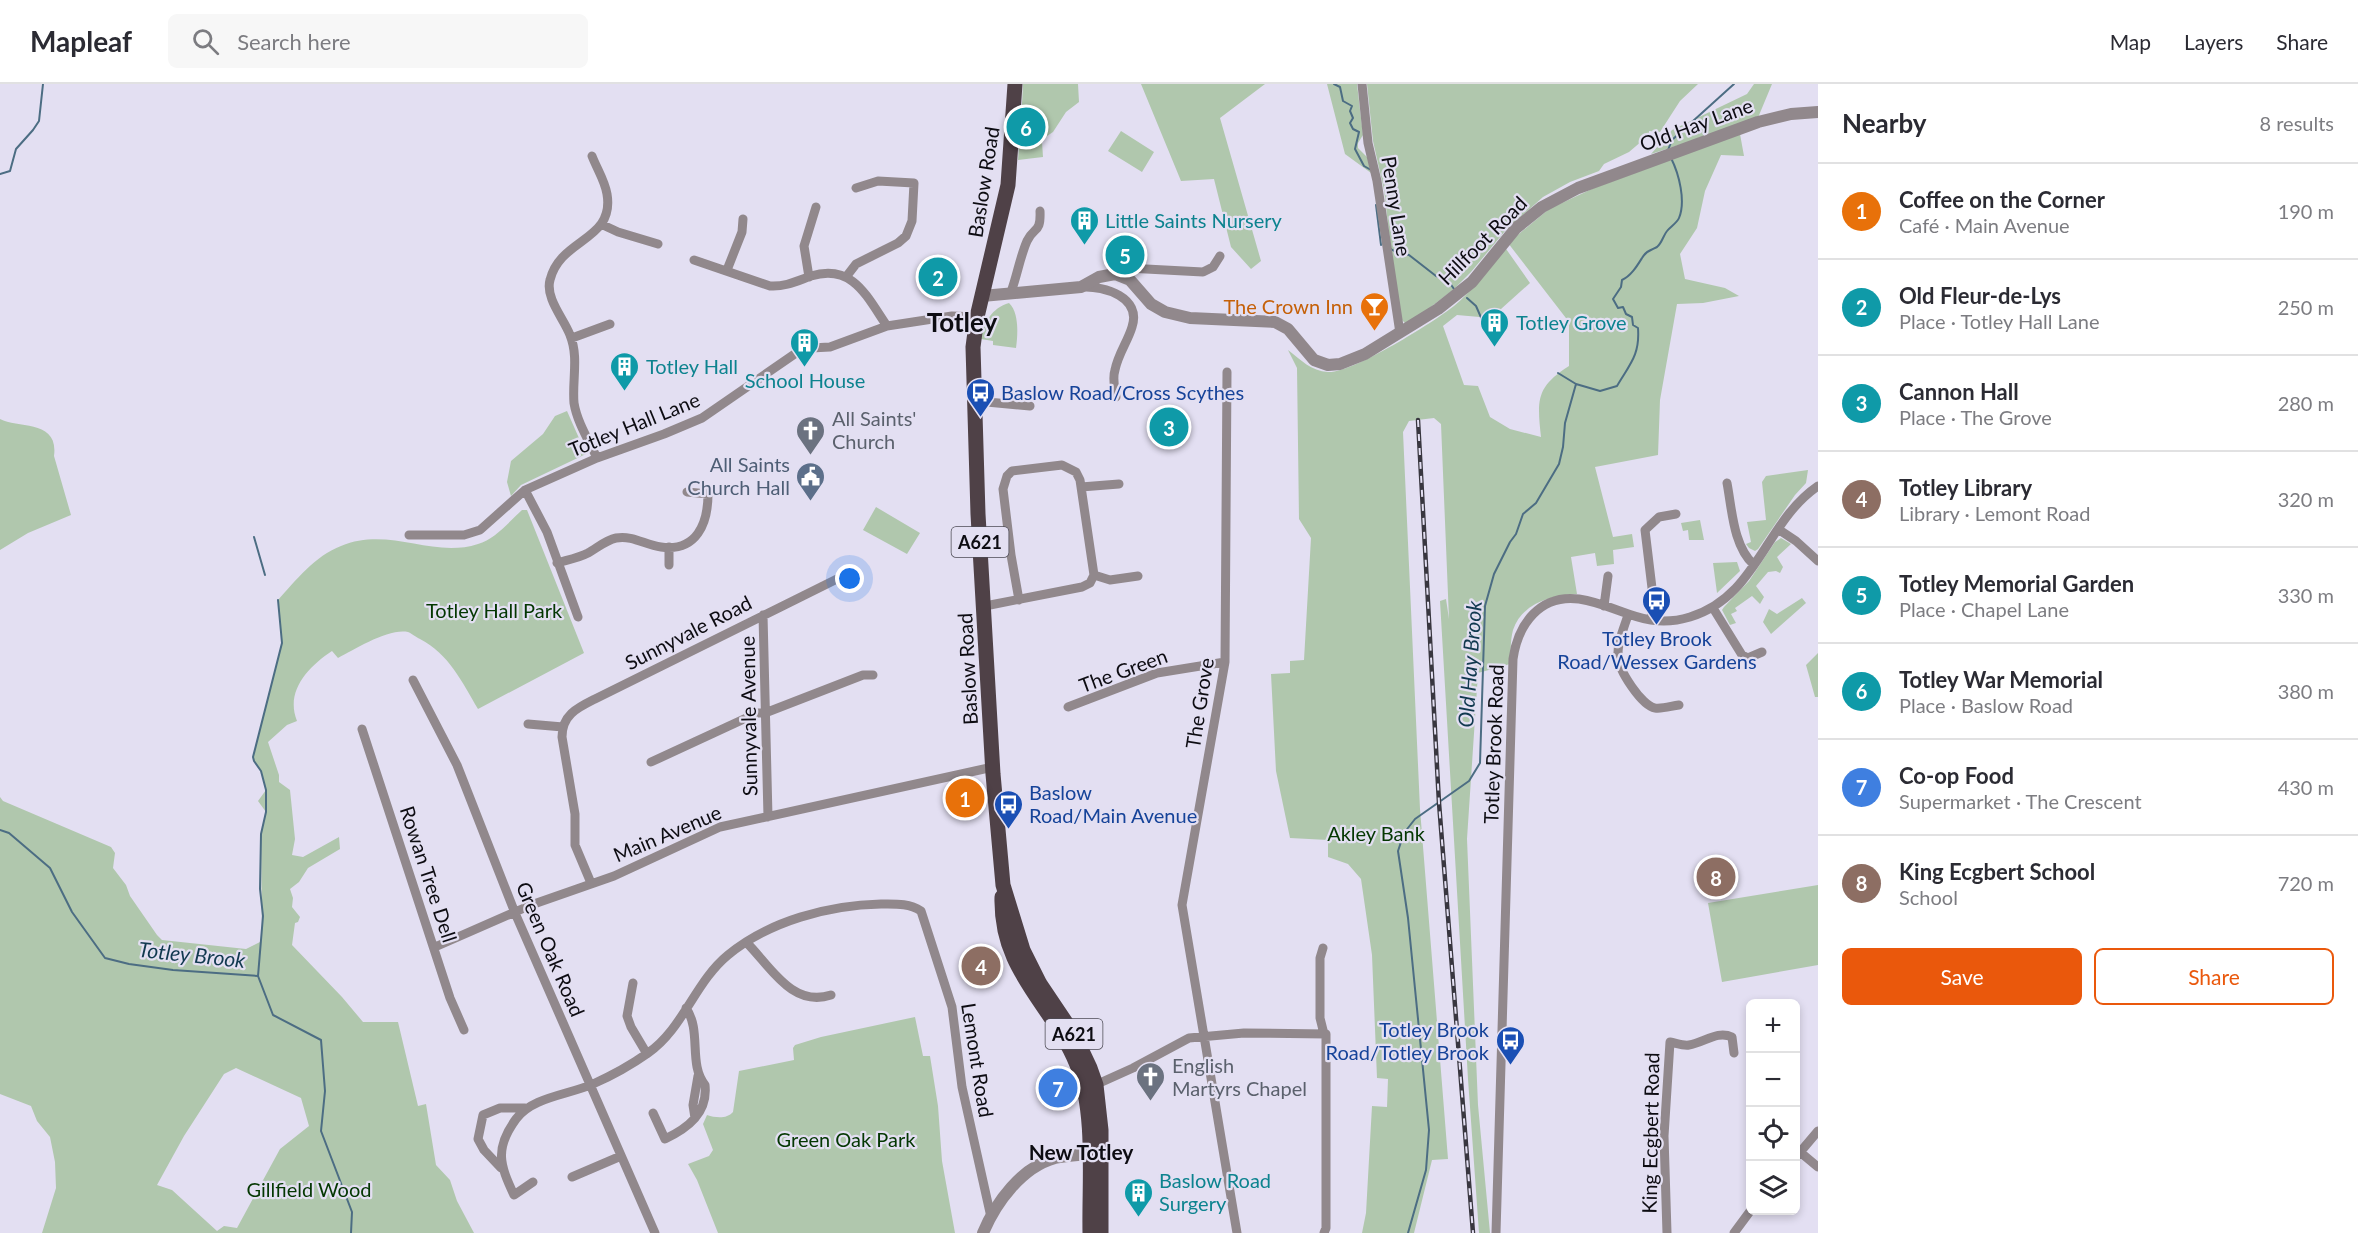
<!DOCTYPE html>
<html lang="en">
<head>
<meta charset="utf-8">
<style>
  body { margin:0; font-family:Lato,sans-serif; background:#f7f7f7; color:#2b2b33 }
  .controls { position:absolute; right:18px; bottom:18px; display:grid; overflow:hidden; border-radius:9px; box-shadow:0 3px 9px #0003 }
  .controls button { width:54px; height:54px; display:grid; place-items:center; padding:0; border:0; border-bottom:2px solid #e1e1e2; background:#fff; color:#2b2b33; font:30px sans-serif }
  .you { position:absolute; left:850px; top:495px; width:21px; height:21px; margin:-15px; border:4px solid #fff; border-radius:50%; background:#1a73e8; box-shadow:0 0 0 9px #1a73e833 }
  .badge { display:grid; place-items:center; width:39px; height:39px; border-radius:50%; background:#ea580c; color:#fff; font-size:20px; font-weight:700 }
  .pin { position:absolute; translate:-50% -50%; border:3px solid #fff; box-shadow:0 2px 6px #0006 }
  .list { margin:0; padding:0; list-style:none }
  h2 { display:flex; justify-content:space-between; align-items:center; height:78px; margin:0; padding:0 24px; font-size:26px }
  h2 small { font-size:20px; font-weight:400; color:#7c7c81 }
  .list li { display:grid; grid-template-columns:39px 1fr auto; gap:18px; align-items:center; box-sizing:border-box; height:96px; padding:0 24px; border-top:2px solid #e1e1e2 }
  .list b { display:block; font-size:22px; white-space:nowrap }
  .list p { margin:0; font-size:20px; white-space:nowrap; color:#7c7c81 }
  .list em { font-size:20px; font-style:normal; color:#7c7c81 }
  .actions { display:flex; gap:12px; padding:18px 24px }
  .actions a { flex:1; padding:14px 0; border:2px solid #ea580c; border-radius:9px; text-align:center; font-size:21px; color:#ea580c }
  .actions .main { background:#ea580c; color:#fff }
  .icon { flex:none; width:33px; height:33px; fill:none; stroke:currentColor; stroke-width:2; stroke-linecap:round; stroke-linejoin:round }
  .map { position:relative; flex:none; width:1818px; height:1149px; overflow:hidden }
  header { display:flex; align-items:center; gap:36px; box-sizing:border-box; height:84px; padding:0 30px; background:#fff; border-bottom:2px solid #e1e1e2 }
  header strong { font-size:28px }
  nav { display:flex; gap:33px; margin-inline-start:auto; font-size:21px }
  .search { width:420px; height:54px; background:#f7f7f7; display:flex; align-items:center; gap:15px; box-sizing:border-box; padding:0 21px; border-radius:9px; color:#7c7c81; font-size:22px }
  main { display:flex }
  aside { flex:1; background:#fff }
  .map>svg:first-child { display:block }
  .green { fill:#b0c7ad; fill-rule:evenodd }
  .lines { fill:none; stroke-linecap:round; stroke-linejoin:round }
  .stream { stroke:#4c6d83; stroke-width:2 }
  .minor { stroke:#91888c; stroke-width:9 }
  .tertiary { stroke:#91888c; stroke-width:12 }
  .primary { stroke:#4f4147; stroke-width:15 }
  .rail-casing { stroke:#393740; stroke-width:4.5 }
  .rail { stroke:#e3dff2; stroke-width:2; stroke-dasharray:7; stroke-linecap:butt }
  .labels { text-anchor:middle; dominant-baseline:central; stroke-width:4.5; stroke-linejoin:round; paint-order:stroke }
  .shield { fill:#e3dff2; stroke:#4d4b55; stroke-width:1.5 }
  .shield-label { font-size:18px; font-weight:bold; fill:#0d0c12 }
  .street-label { font-size:20px; fill:#0d0c12; stroke:#e3dff2 }
  .culture-label { font-size:20px; fill:#0d838f; stroke:#e3dff2; text-anchor:start }
  .food-label { font-size:20px; fill:#c56008; stroke:#e3dff2; text-anchor:end }
  .transit-label { font-size:20px; fill:#164399; stroke:#e3dff2; text-anchor:start }
  .worship-label { font-size:20px; fill:#5b616d; stroke:#e3dff2; text-anchor:start }
  .service-label { font-size:20px; fill:#4e5e75; stroke:#e3dff2; text-anchor:end }
  .park-label { font-size:20px; fill:#043702; stroke:#e3dff2 }
  .water-label { font-size:21px; font-style:italic; fill:#11394f; stroke:#e3dff2 }
  .neighbourhood-label { font-size:21px; font-weight:bold; fill:#0d0c12; stroke:#e3dff2 }
  .district-label { font-size:26px; font-weight:bold; fill:#0d0c12; stroke:#e3dff2 }
</style>
</head>
<body>
<header>
<strong>Mapleaf</strong>
<div class="search"><svg class="icon" aria-label="search" viewBox="0 0 24 24"><circle cx="10" cy="10" r="6"/><path d="M15 15l6 6"/></svg>Search here</div>
<nav><a>Map</a><a>Layers</a><a>Share</a></nav>
</header>
<main>
<div class="map">
<svg width="1818" height="1149" viewBox="0 0 1818 1149">
  <rect width="100%" height="100%" fill="#e3dff2"/>
  <!-- green -->
  <path class="green" d="M1023,0h55l1,18 -13,10 -13,20 -9,6 -2,4 1,15 -25,3 2,-27 8,-1 2,-9 -9,-1z
    M1141,0h124l-45,34 41,143 -10,8 -20,-22 -17,-68 -33,2z
    M1327,0h30l6,51 -5,8v5l10,10 3,15 -26,-19z
    M1367,0h331l-18,17 -20,31 -11,-1v4l-20,17 -25,12 -5,7 -29,11 -27,15 -38,34 -34,41 -17,17 -44,34h-5l-6,-6 -15,-127 -11,-49z
    M1754,0h18l-15,36 -106,34 21,-24 75,-36z
    M1121,47l33,21 -12,20 -34,-21z
    M1740,50l4,22 -23,-1 -16,36 -8,37 -17,26 5,25 40,9 14,8 -36,7 -26,1 -17,96 -2,55 -63,12 18,70 19,-3 2,13 -21,3 1,14 -17,2 -2,-13 -24,4 6,37c-25,1 -55,9 -64,36 -3,11 -2,23 -3,34l-32,9 -11,166 11,266 12,128h-11l-11,-154 -28,-478 6,-2 3,20 -8,-195 -7,-6 -25,3 -6,11 17,377 28,350 -16,1 -18,73h-52l4,-20 6,-107 15,1 1,-28 -11,-1 -5,-123 -11,-76 -13,-15 -20,-7v-17l-38,-2 -14,-67 -5,-97 19,-1v-12l14,-1 7,-122 -12,-19 -2,-151 -9,-18c13,10 23,21 40,22 23,2 106,-50 126,-66 20,-16 35,-40 50,-60l26,37 -39,35 -34,-3 -14,11 21,59 14,1 12,31 20,12 31,8c-4,-37 -5,-50 28,-71v-44l-61,-79 41,-34 45,-21z
    M1009,219c10,9 9,31 7,45l-23,-3v-4l-12,-2c3,-17 11,-31 28,-36z
    M567,327l19,43 -65,31 -10,11 -4,-14 4,-21 32,-27 12,-18z
    M0,335c18,10 59,0 54,37l17,59 -43,18 -28,17z
    M1808,386l-2,13 -11,12 -37,54 -3,2 -6,-3 -3,-4 5,-2 -4,-20 19,-2 -4,-38 4,-6z
    M876,423l44,26 -13,21 -44,-24z
    M522,426h5l57,143 -106,56c-16,-27 -29,-55 -58,-70 -4,-2 -9,-6 -12,-7 -19,-4 -53,17 -70,26l-6,-7c-24,16 -47,40 -35,70l-10,4 -19,17 11,33v7l11,8 5,49 -3,16 11,2 36,-20 1,12 -32,19 -9,14 -9,7 3,9 -1,9 8,10 -2,5 -3,1 -3,22 50,52 21,25h35l20,84 8,-2 10,61 14,15 7,21 17,32h-432l14,-45 -1,-26 -5,-25 -13,-16 -6,-15 -31,-12v-297l3,4 108,46 4,6 -2,15 13,17 4,11 27,39 5,5 84,9 16,-8 -1,-107 5,-22 -8,-11 8,-11 -5,-19 -7,-10 -1,-4 29,-114 -4,-43c17,-19 38,-45 63,-54 49,-20 91,13 137,-2 17,-5 31,-22 44,-34zM236,984l65,30 8,28 -29,23 -43,79 -13,-2 -7,5 -45,-41 -15,-5 27,-49 40,-62z
    M1700,436l4,20h-15l-1,-10 -5,1 -2,-8z
    M1781,454l10,6 -14,13 6,10 -3,6 -4,-2 -8,1 -12,14 8,11 -4,7 -8,-8 -17,12 2,3 -6,3 5,9 -6,2 -8,-15 2,-3 25,-26 26,-39z
    M1737,478l3,9 -23,22 -4,-30z
    M1802,514l4,5 -35,31 -8,-12 6,-13 8,5z
    M1818,569v44h-3l-9,-32z
    M1818,801v80l-96,17 -14,-79z
    M915,933l8,39h7l8,50 4,55 13,72h-237l-21,-53 -9,-16 21,-8 4,-6 -10,-26 4,-9c9,3 20,4 26,-3l6,-41 55,-11 -1,-12 2,-3 26,-8z"/>
  <g class="lines">
    <!-- stream -->
    <path class="stream" d="M1334,0l6,3 3,14 9,5 -2,5 3,7 -3,5 3,6 6,3 -4,17 9,17 7,4
      M1668,66l4,-10 62,-56
      M0,90l10,-3 6,-22 17,-19 6,-9 4,-37
      M1376,121l5,40
      M1391,165l6,4 12,2 27,21 11,3 7,10
      M1467,214l9,8 7,16 10,10
      M1558,289l18,11
      M254,453l11,38
      M0,746l9,3 41,35 22,44 33,46 24,6 44,6 85,6 15,39 48,25 4,51 -4,40 31,81 -1,21
      M258,892l5,-60 -3,-27 1,-55 5,-22v-22l-5,-19 -7,-10 -1,-4 29,-114 -4,-43
      M1408,1149l18,-63 3,-40 -21,-212 -10,-67 6,-18 11,-14 54,-38 11,-18 5,-157 9,-32 16,-32 6,-8 7,-20 13,-11 23,-39 4,-17 2,-24 11,-39 24,7 17,-5c13,-22 23,-31 21,-58l-5,-3 -1,-8 -6,-3 -3,-7 -5,1 -5,-9 8,-12 1,-7c9,-4 15,-14 20,-22 4,-7 9,-8 15,-11 5,-4 6,-11 10,-16 3,-4 10,-8 12,-13 7,-17 0,-44 -8,-60"/>
    <!-- minor -->
    <path class="minor" d="M1362,0l6,59 9,38 23,152
      M592,72c5,13 13,25 15,38 8,47 -47,44 -57,86 -5,18 14,39 20,55 9,22 2,45 4,68 3,19 15,38 23,55
      M603,141l15,7 40,12
      M694,176l76,26c15,1 27,-5 41,-10 42,-13 56,21 76,50
      M727,186l15,-38 1,-13
      M1115,190l12,-6 76,4 10,-5 7,-11
      M809,193l-5,-31 12,-39
      M846,193l10,-13 42,-21 8,-7 6,-15 2,-38 -36,-2 -22,7
      M1083,203c21,-1 59,10 49,40 -4,14 -14,27 -17,43 -3,9 0,18 1,27
      M1011,208c6,-16 9,-35 16,-51 7,-15 14,-7 13,-30
      M572,254l38,-14
      M1227,288l-2,290 -43,243 55,328
      M976,317l54,5
      M1727,399c5,26 6,63 27,82
      M1081,403l38,-3
      M525,406l22,42 31,85
      M1778,445l18,12 22,20
      M409,451h55l16,-5 45,-40 72,-32 67,-24 38,-16 97,-67 12,-3 19,-1 57,-21 65,-10 25,1
      M557,479c10,-3 21,-5 31,-10 9,-5 18,-13 28,-15 17,-3 29,7 45,9 36,5 47,-24 47,-53l-21,-2
      M669,481v-18
      M1094,491l16,5 28,-4
      M1019,516l-8,-45 -8,-66 4,-13 5,-5 50,-6 14,7 4,8 14,95
      M985,522l97,-19 8,-4 4,-8
      M1604,522l4,-30
      M1713,524l29,47 6,3 14,-6
      M763,531l5,202
      M1628,531c-4,13 -11,28 -10,41 0,14 24,50 37,52 8,1 16,-2 24,-3
      M1652,536v-32l-7,-58 14,-13 17,-3
      M413,596l44,85 58,148 140,320
      M1068,623l89,-34 68,-11
      M528,640l35,3
      M362,645l88,269 14,32
      M651,678l106,-49h8l98,-38h10
      M591,799l-16,-38v-31l-13,-77c0,-22 15,-29 33,-38l242,-120
      M747,859c23,23 45,65 84,52
      M435,863l96,-42 83,-29 106,-49 273,-60
      M1323,864l-3,10v60l4,16
      M633,899l-6,33 4,11 16,27
      M1093,1002l40,-18 56,-30 55,-5 82,1v194l-2,5
      M653,1029l12,26c23,-11 43,-26 40,-54 -17,-21 -3,-54 -19,-77
      M695,1034l-2,-13 5,-29
      M1800,1068l18,15
      M1796,1073l22,-26
      M501,1084l-17,-18 -6,-11 5,-24 17,-7h25
      M572,1093l49,-21
      M533,1098l-19,13c-14,-30 -20,-46 2,-76 16,-22 52,-24 77,-35 18,-8 38,-19 55,-31 35,-24 47,-71 80,-98 41,-34 101,-50 153,-51 14,0 28,-1 40,7l31,96 10,80 29,130
      M1496,1149l17,-574c5,-35 27,-65 66,-60 41,6 65,32 111,18 67,-20 75,-95 128,-131
      M1667,1149l-3,-97 6,-94c6,1 13,4 19,3 15,-2 28,-15 43,-8l2,16
      M1734,1149l17,-23"/>
    <!-- tertiary -->
    <path class="tertiary" d="M982,212l99,-9 18,-10 16,-3 15,6 21,24 14,8 25,6 85,4 13,7 26,31 14,5 12,-1 25,-10 73,-45 34,-27 44,-54 26,-21 36,-19 180,-66 33,-8 27,-2
      M983,1149c13,-31 39,-66 72,-75 14,-3 28,-3 42,-5"/>
    <!-- primary -->
    <path class="primary" d="M1015,0l-7,101 -31,132 -4,30 5,167 15,260 10,111 20,65 17,34 35,52 15,32 6,17 5,45v103
      M1002,813c-2,75 50,106 75,168 19,48 12,117 13,168"/>
    <defs>
      <path id="rail" d="M1418,336l21,383 34,430"/>
    </defs>
    <!-- rail casing -->
    <use href="#rail" class="rail-casing"/>
    <!-- rail -->
    <use href="#rail" class="rail"/>
  </g>
  <!-- icons -->
  <defs>
    <symbol id="building-pin" viewBox="-11 -11 22 30"><path d="M0 17L-7.5 6A9.5 9.5 0 1 1 7.5 6Z" fill="#0f9aa8" stroke="#e3dff2"/><path d="M-4-6H4V6H1V3H-1V6H-4ZM-2.5-4.3h1.7v1.8h-1.7ZM.8-4.3h1.7v1.8H.8ZM-2.5-1h1.7V.8h-1.7ZM.8-1h1.7V.8H.8Z" fill="#fff"/></symbol>
    <symbol id="bar-pin" viewBox="-11 -11 22 30"><path d="M0 17L-7.5 6A9.5 9.5 0 1 1 7.5 6Z" fill="#e8710a" stroke="#e3dff2"/><path d="M-6-5H6L.8 .8V4.5H3.5V6h-7V4.5H-.8V.8Z" fill="#fff"/></symbol>
    <symbol id="bus-pin" viewBox="-11 -11 22 30"><path d="M0 17L-7.5 6A9.5 9.5 0 1 1 7.5 6Z" fill="#1a4fb4" stroke="#e3dff2"/><path d="M-5-6H5V4H4V6H2V4H-2V6H-4V4H-5ZM-3.5-4V0h7V-4ZM-3.5 1.2v1.5H-2V1.2ZM2 1.2v1.5H3.5V1.2Z" fill="#fff"/></symbol>
    <symbol id="church-pin" viewBox="-11 -11 22 30"><path d="M0 17L-7.5 6A9.5 9.5 0 1 1 7.5 6Z" fill="#6b7280" stroke="#e3dff2"/><path d="M-1.2-6h2.4v3.5h3.3v2.4h-3.3V6h-2.4V-.1h-3.3v-2.4h3.3Z" fill="#fff"/></symbol>
    <symbol id="civic-pin" viewBox="-11 -11 22 30"><path d="M0 17L-7.5 6A9.5 9.5 0 1 1 7.5 6Z" fill="#5c6f8a" stroke="#e3dff2"/><path d="M-.6-6.5H3V-4.5H.6V-3L4-1V1h2V6H-6V1h2V-1L-.6-3ZM-1.2 2.5V6h2.4V2.5Z" fill="#fff"/></symbol>
  </defs>
  <g fill-rule="evenodd">
    <use href="#building-pin" x="1068" y="120" width="33" height="45"/>
    <use href="#bar-pin" x="1358" y="206" width="33" height="45"/>
    <use href="#building-pin" x="1478" y="222" width="33" height="45"/>
    <use href="#building-pin" x="788" y="242" width="33" height="45"/>
    <use href="#building-pin" x="608" y="266" width="33" height="45"/>
    <use href="#bus-pin" x="964" y="292" width="33" height="45"/>
    <use href="#church-pin" x="794" y="330" width="33" height="45"/>
    <use href="#civic-pin" x="794" y="376" width="33" height="45"/>
    <use href="#bus-pin" x="1640" y="500" width="33" height="45"/>
    <use href="#bus-pin" x="992" y="704" width="33" height="45"/>
    <use href="#bus-pin" x="1494" y="940" width="33" height="45"/>
    <use href="#church-pin" x="1134" y="976" width="33" height="45"/>
    <use href="#building-pin" x="1122" y="1092" width="33" height="45"/>
  </g>
  <g class="labels">
    <!-- shield labels -->
    <g class="shield">
      <rect x="951.5" y="443" width="57" height="30" rx="4.5"/>
      <rect x="1045.5" y="935" width="57" height="30" rx="4.5"/>
    </g>
    <g class="shield-label">
      <text x="980" y="458">A621</text>
      <text x="1074" y="950">A621</text>
    </g>
    <!-- street labels -->
    <g class="street-label">
      <text transform="translate(1696 40) rotate(-20)">Old Hay Lane</text>
      <text transform="translate(983 98) rotate(-81)">Baslow Road</text>
      <text transform="translate(1397 122) rotate(81)">Penny Lane</text>
      <text transform="translate(1482 156) rotate(-45)">Hillfoot Road</text>
      <text transform="translate(634 340) rotate(-22)">Totley Hall Lane</text>
      <text transform="translate(688 548) rotate(-27)">Sunnyvale Road</text>
      <text transform="translate(967 585) rotate(-93)">Baslow Road</text>
      <text transform="translate(1123 586) rotate(-20)">The Green</text>
      <text transform="translate(1199 619) rotate(-81)">The Grove</text>
      <text transform="translate(748 632) rotate(-91)">Sunnyvale Avenue</text>
      <text transform="translate(1493 660) rotate(-88)">Totley Brook Road</text>
      <text transform="translate(667 749) rotate(-23)">Main Avenue</text>
      <text transform="translate(429 790) rotate(72)">Rowan Tree Dell</text>
      <text transform="translate(551 865) rotate(67)">Green Oak Road</text>
      <text transform="translate(978 976) rotate(81)">Lemont Road</text>
      <text transform="translate(1650 1049) rotate(-89)">King Ecgbert Road</text>
    </g>
    <!-- culture labels -->
    <g class="culture-label">
      <text x="1105" y="136">Little Saints Nursery</text>
      <text x="1516" y="238">Totley Grove</text>
      <text x="646" y="282">Totley Hall</text>
      <text x="805" y="296" text-anchor="middle">School House</text>
      <text x="1159" y="1096">Baslow Road<tspan x="1159" dy="23">Surgery</tspan></text>
    </g>
    <!-- food labels -->
    <g class="food-label">
      <text x="1353" y="222">The Crown Inn</text>
    </g>
    <!-- transit labels -->
    <g class="transit-label">
      <text x="1001" y="308">Baslow Road/Cross Scythes</text>
      <text x="1657" y="554" text-anchor="middle">Totley Brook<tspan x="1657" dy="23">Road/Wessex Gardens</tspan></text>
      <text x="1029" y="708">Baslow<tspan x="1029" dy="23">Road/Main Avenue</tspan></text>
      <text x="1489" y="945" text-anchor="end">Totley Brook<tspan x="1489" dy="23">Road/Totley Brook</tspan></text>
    </g>
    <!-- worship labels -->
    <g class="worship-label">
      <text x="832" y="334">All Saints'<tspan x="832" dy="23">Church</tspan></text>
      <text x="1172" y="981">English<tspan x="1172" dy="23">Martyrs Chapel</tspan></text>
    </g>
    <!-- service labels -->
    <g class="service-label">
      <text x="790" y="380">All Saints<tspan x="790" dy="23">Church Hall</tspan></text>
    </g>
    <!-- park labels -->
    <g class="park-label">
      <text x="494" y="526">Totley Hall Park</text>
      <text x="1376" y="749">Akley Bank</text>
      <text x="846" y="1055">Green Oak Park</text>
      <text x="309" y="1105">Gillfield Wood</text>
    </g>
    <!-- water labels -->
    <g class="water-label">
      <text transform="translate(1469 580) rotate(-86)">Old Hay Brook</text>
      <text transform="translate(192 870) rotate(6)">Totley Brook</text>
    </g>
    <!-- neighbourhood labels -->
    <g class="neighbourhood-label">
      <text x="1081" y="1067">New Totley</text>
    </g>
    <!-- district labels -->
    <g class="district-label">
      <text x="962" y="238">Totley</text>
    </g>
  </g>
</svg>
<div class="controls">
<button>+</button>
<button>−</button>
<button><svg class="icon" aria-label="locate" viewBox="0 0 24 24"><circle cx="12" cy="12" r="6"/><path d="M12 2v4M12 18v4M2 12h4M18 12h4"/></svg></button>
<button><svg class="icon" aria-label="layers" viewBox="0 0 24 24"><path d="M12 4l9 5-9 5-9-5zM3 14l9 5 9-5"/></svg></button>
</div>
<div class="you"></div>
<div class="pin badge" style="left:965px;top:714px;background:#e8710a">1</div>
<div class="pin badge" style="left:938px;top:193px;background:#0f9aa8">2</div>
<div class="pin badge" style="left:1169px;top:343px;background:#0f9aa8">3</div>
<div class="pin badge" style="left:981px;top:882px;background:#8d6e63">4</div>
<div class="pin badge" style="left:1125px;top:171px;background:#0f9aa8">5</div>
<div class="pin badge" style="left:1026px;top:43px;background:#0f9aa8">6</div>
<div class="pin badge" style="left:1058px;top:1004px;background:#3f7fe0">7</div>
<div class="pin badge" style="left:1716px;top:793px;background:#8d6e63">8</div>
</div>
<aside>
<h2>Nearby<small>8 results</small></h2>
<ul class="list">
<li><span class="badge" style="background:#e8710a">1</span><div><b>Coffee on the Corner</b><p>Café · Main Avenue</p></div><em>190 m</em></li>
<li><span class="badge" style="background:#0f9aa8">2</span><div><b>Old Fleur-de-Lys</b><p>Place · Totley Hall Lane</p></div><em>250 m</em></li>
<li><span class="badge" style="background:#0f9aa8">3</span><div><b>Cannon Hall</b><p>Place · The Grove</p></div><em>280 m</em></li>
<li><span class="badge" style="background:#8d6e63">4</span><div><b>Totley Library</b><p>Library · Lemont Road</p></div><em>320 m</em></li>
<li><span class="badge" style="background:#0f9aa8">5</span><div><b>Totley Memorial Garden</b><p>Place · Chapel Lane</p></div><em>330 m</em></li>
<li><span class="badge" style="background:#0f9aa8">6</span><div><b>Totley War Memorial</b><p>Place · Baslow Road</p></div><em>380 m</em></li>
<li><span class="badge" style="background:#3f7fe0">7</span><div><b>Co-op Food</b><p>Supermarket · The Crescent</p></div><em>430 m</em></li>
<li><span class="badge" style="background:#8d6e63">8</span><div><b>King Ecgbert School</b><p>School</p></div><em>720 m</em></li>
</ul>
<div class="actions"><a class="main">Save</a><a>Share</a></div>
</aside>
</main>
</body>
</html>
